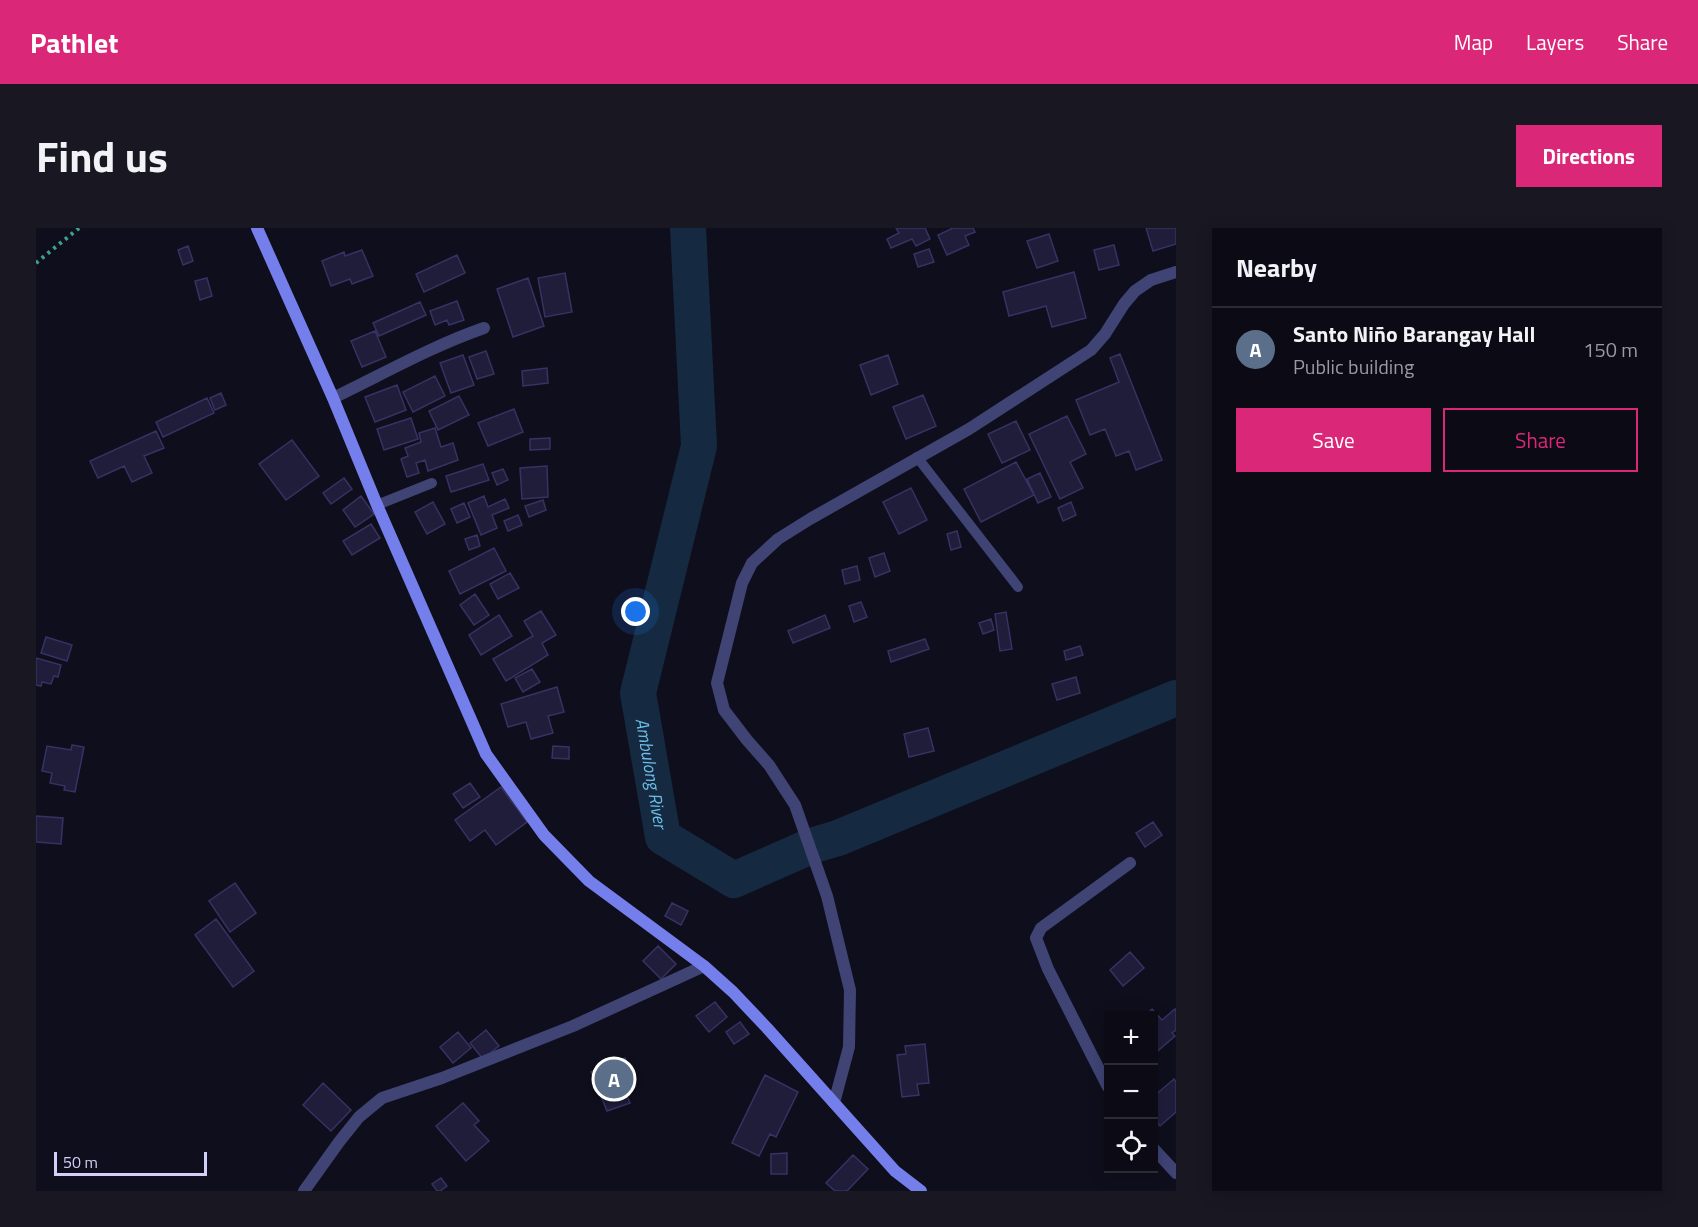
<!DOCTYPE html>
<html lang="en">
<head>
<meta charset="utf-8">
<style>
  body { margin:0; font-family:"Titillium Web",sans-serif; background:#191822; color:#f1f3f6 }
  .controls { position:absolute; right:18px; bottom:18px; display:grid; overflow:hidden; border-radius:0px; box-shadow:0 3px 15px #0003 }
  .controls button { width:54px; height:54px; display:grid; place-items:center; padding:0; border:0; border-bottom:2px solid #2b2b34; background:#0b0a15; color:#f1f3f6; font:30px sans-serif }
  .scale { position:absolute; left:18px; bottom:15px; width:153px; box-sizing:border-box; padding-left:6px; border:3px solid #d0d0f8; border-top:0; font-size:16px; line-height:21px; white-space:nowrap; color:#d0d0f8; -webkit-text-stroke:4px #0f0e1c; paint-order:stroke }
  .you { position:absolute; left:600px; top:384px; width:21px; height:21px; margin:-15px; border:4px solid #fff; border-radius:50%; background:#1a73e8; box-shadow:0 0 0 9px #1a73e833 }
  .badge { display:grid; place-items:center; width:39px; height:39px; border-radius:50%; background:#db2777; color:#fff; font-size:20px; font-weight:700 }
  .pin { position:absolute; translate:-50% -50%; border:3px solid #fff; box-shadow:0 2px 6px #0006 }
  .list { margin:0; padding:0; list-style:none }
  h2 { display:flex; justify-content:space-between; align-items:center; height:78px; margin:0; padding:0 24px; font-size:26px }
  h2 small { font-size:20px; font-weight:400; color:#9a9aa0 }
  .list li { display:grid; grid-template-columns:39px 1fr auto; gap:18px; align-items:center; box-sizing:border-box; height:84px; padding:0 24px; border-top:2px solid #2b2b34 }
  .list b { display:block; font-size:22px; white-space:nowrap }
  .list p { margin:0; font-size:20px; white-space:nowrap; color:#9a9aa0 }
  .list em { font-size:20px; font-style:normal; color:#9a9aa0 }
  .actions { display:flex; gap:12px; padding:18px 24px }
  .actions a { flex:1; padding:14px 0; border:2px solid #db2777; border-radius:0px; text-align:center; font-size:21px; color:#db2777 }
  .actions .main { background:#db2777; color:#fff }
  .icon { flex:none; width:33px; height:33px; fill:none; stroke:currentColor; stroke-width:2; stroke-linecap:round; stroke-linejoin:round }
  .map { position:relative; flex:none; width:1140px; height:963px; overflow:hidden; border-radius:0px }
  header { display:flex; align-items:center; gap:36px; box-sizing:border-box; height:84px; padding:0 30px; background:#db2777; color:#fff }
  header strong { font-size:28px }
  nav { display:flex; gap:33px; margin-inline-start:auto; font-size:21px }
  .intro { display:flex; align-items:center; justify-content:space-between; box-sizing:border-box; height:144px; padding:0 36px }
  h1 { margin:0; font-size:42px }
  .button { padding:15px 27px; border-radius:0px; background:#db2777; color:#fff; font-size:21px; font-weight:700 }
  main { display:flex; gap:36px; padding:0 36px }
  aside { flex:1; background:#0b0a15; border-radius:0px; box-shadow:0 3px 15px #0003 }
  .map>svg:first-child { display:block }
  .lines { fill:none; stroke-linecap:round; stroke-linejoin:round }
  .river { stroke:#152a40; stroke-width:36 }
  .building { fill:#1f1d3a; stroke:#363263; stroke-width:1.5 }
  .path { stroke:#3da08d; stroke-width:4; stroke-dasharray:3 4.5; stroke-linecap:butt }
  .lane { stroke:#3f4475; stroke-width:10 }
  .street { stroke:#3f4475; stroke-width:12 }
  .secondary { stroke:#747fec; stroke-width:12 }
  .labels { text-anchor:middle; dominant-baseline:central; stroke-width:6; stroke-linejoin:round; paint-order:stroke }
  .water-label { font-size:18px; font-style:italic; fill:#6cbfeb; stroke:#0f0e1c }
</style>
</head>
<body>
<header>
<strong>Pathlet</strong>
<nav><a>Map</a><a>Layers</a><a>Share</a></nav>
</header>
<div class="intro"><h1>Find us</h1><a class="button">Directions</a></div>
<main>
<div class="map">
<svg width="1140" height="963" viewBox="0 0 1140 963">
  <rect width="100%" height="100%" fill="#0f0e1c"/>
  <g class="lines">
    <!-- river -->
    <path class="river" id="s1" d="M652,0l11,218 -61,247 25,144 71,43 77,-34 27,-8 338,-140"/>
  </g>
  <!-- building -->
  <path class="building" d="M860,0h29l5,11 -14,7 -4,-7 -21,9 -4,-9 12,-6z
    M917,0h20l2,4 -10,4 4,9 -22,10 -9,-20z
    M1110,0h30v16l-23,7z
    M1013,6l9,27 -21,7 -10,-27z
    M1078,17l5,20 -20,5 -5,-20z
    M152,18l5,15 -10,4 -5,-15z
    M893,21l5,13 -16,5 -4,-13z
    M326,22l11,26 -21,8 -2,-5 -19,7 -9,-25 22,-9 1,4z
    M421,27l8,18 -41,19 -8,-18z
    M1038,44l12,46 -34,9 -6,-21 -37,10 -6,-24z
    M529,45l7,39 -27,5 -7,-39z
    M171,50l5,18 -12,4 -5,-19z
    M492,50l16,48 -31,11 -16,-48z
    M421,73l7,19 -15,5 -2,-5 -12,5 -5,-14z
    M384,74l6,13 -47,21 -6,-13z
    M339,103l11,26 -24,10 -11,-26z
    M450,123l8,23 -17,5 -8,-22z
    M1084,126l42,106 -26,10 -7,-19 -13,5 -11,-27 -15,6 -14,-35 43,-18 -9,-24z
    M427,127l11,30 -23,8 -11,-30z
    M852,127l10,29 -27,11 -11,-30z
    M511,140l1,15 -25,3 -1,-15z
    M399,148l10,20 -32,16 -10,-20z
    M361,157l9,25 -31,12 -10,-25z
    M185,165l5,12 -11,5 -5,-12z
    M887,167l13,31 -30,13 -13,-32z
    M423,168l10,19 -31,15 -9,-19z
    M171,170l7,15 -51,24 -7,-15z
    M478,181l9,23 -35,14 -10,-23z
    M1031,188l19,38 -16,8 13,26 -23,11 -31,-65z
    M375,190l7,21 -34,11 -7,-21z
    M980,193l14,29 -28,13 -14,-29z
    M399,200l6,19 12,-4 5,17 -30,11 -3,-11 -9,3 3,10 -12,4 -6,-18 7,-3 -3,-8 16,-6 -2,-9z
    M120,203l8,17 -20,8 8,17 -20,9 -8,-16 -26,12 -8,-17z
    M514,210v11l-20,1v-11z
    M256,212l27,36 -33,24 -27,-36z
    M980,234l18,33 -53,27 -17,-33z
    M447,236l6,16 -38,12 -5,-16z
    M511,238l1,31 -26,2 -2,-31z
    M467,241l5,11 -11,5 -5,-12z
    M1004,245l11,24 -13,6 -11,-24z
    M308,250l8,11 -21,15 -8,-11z
    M875,260l16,32 -28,14 -16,-32z
    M325,268l13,18 -19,13 -12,-17z
    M448,268l4,11 17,-8 4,9 -17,7 5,13 -16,7 -13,-32z
    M507,272l3,10 -17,7 -4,-11z
    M397,274l12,22 -18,10 -12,-22z
    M1035,274l5,13 -13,6 -5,-13z
    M428,275l6,14 -13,6 -6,-14z
    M482,287l4,10 -14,6 -4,-10z
    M335,296l9,14 -28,17 -9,-14z
    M921,303l4,16 -10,3 -4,-16z
    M441,307l3,11 -11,4 -4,-11z
    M458,320l12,23 -46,23 -11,-23z
    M848,325l6,18 -15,6 -6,-19z
    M821,338l3,14 -15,4 -3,-14z
    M474,345l9,15 -21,11 -8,-15z
    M439,366l14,21 -15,10 -14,-20z
    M825,374l6,15 -13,5 -5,-16z
    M505,383l15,24 -14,8 6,12 -42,26 -13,-22 40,-23 -9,-15z
    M970,384l6,37 -12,2 -5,-37z
    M463,387l13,21 -31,19 -12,-20z
    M789,387l5,13 -37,15 -5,-12z
    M955,391l3,11 -11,4 -4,-11z
    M10,409l26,8 -5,16 -26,-8z
    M889,411l4,10 -38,13 -3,-11z
    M1044,418l3,9 -17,5 -2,-9z
    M0,430l25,7 -3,12 -4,-1 -3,8 -9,-2 -1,4 -5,-1z
    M496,441l8,13 -17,10 -8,-14z
    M1040,449l4,16 -23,7 -5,-16z
    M521,459l7,25 -16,4 5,17 -22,6 -5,-17 -18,5 -7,-23z
    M892,500l6,23 -25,6 -5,-23z
    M36,517l12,2 -9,45 -11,-2 1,-4 -15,-3 2,-10 -10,-2 5,-25 24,4z
    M517,518l16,1v12l-17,-1z
    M434,555l10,14 -17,11 -10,-14z
    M465,559l26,35 -31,23 -11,-15 -15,11 -15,-21z
    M0,588l27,2 -2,26 -25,-2z
    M1117,594l9,13 -17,12 -9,-14z
    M199,655l21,30 -26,19 -21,-31z
    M636,675l16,8 -7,14 -16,-9z
    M180,691l38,52 -21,16 -38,-52z
    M622,718l18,18 -15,15 -18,-18z
    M1094,724l14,16 -21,18 -13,-16z
    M679,774l12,15 -18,15 -13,-16z
    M1116,781l10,11 13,-11 1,2v19l-4,3 3,3 -21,18v-38h-9z
    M704,794l9,12 -15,10 -8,-12z
    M450,802l13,16 -16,13 -13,-16z
    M422,804l13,16 -18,15 -13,-16z
    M889,816l4,39 -12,1 2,11 -17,2 -5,-42 9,-1 -1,-8z
    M589,830l11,28 -11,5 5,12 -23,8 -16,-39z
    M729,847l33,17 -22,45 -6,-3 -11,22 -27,-13z
    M1138,851l2,3v30l-16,14 -6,-8v-22z
    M287,855l28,27 -20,21 -28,-26z
    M427,875l16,18 -5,4 15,16 -23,20 -30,-35z
    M751,925v21h-16v-20z
    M817,927l15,14 -21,22h-12l-9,-8z
    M405,950l6,8 -7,5h-3l-5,-7z"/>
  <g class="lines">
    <!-- path -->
    <path class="path" d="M0,35l43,-35"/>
    <!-- lane -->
    <path class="lane" d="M881,229l101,130
      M341,277l55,-22"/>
    <!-- street -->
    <path class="street" d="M297,170c50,-24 99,-52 151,-70
      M1072,859l-60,-118 -12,-31 5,-10 89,-65
      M798,875l15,-56 1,-57 -23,-94 -32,-91 -26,-40 -22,-25 -23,-30 -7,-27 25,-100 10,-20 26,-24 32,-20 159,-90 122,-79 14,-16 19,-30 11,-13 16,-11 25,-8
      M1118,921l22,24
      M268,963l35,-49 20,-25 23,-19 60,-20 131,-52 131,-60"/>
    <!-- secondary -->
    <path class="secondary" d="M221,0l76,170 44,107 109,249 58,81 45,46 115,85 29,26 34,36 128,143 26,20"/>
  </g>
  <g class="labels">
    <!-- water labels -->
    <g class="water-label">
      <text stroke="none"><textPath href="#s1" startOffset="554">Ambulong River</textPath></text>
    </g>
  </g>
</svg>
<div class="controls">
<button>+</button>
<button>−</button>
<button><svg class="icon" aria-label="locate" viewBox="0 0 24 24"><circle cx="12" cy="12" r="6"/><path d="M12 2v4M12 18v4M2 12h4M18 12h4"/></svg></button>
</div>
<div class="scale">50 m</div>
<div class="you"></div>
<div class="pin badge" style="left:578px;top:851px;background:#5c6f8a">A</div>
</div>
<aside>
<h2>Nearby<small></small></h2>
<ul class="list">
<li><span class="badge" style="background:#5c6f8a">A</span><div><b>Santo Niño Barangay Hall</b><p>Public building</p></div><em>150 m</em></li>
</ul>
<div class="actions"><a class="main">Save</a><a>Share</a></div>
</aside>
</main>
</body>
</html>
